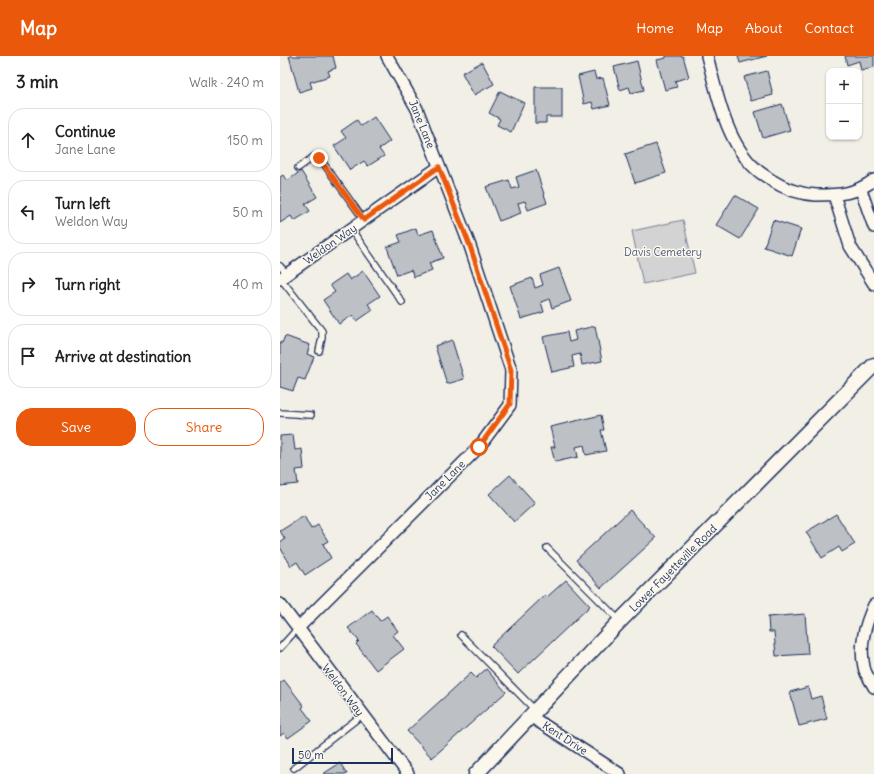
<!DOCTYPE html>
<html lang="en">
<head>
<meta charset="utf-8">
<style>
  body { margin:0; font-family:Delius,sans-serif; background:#f6f6f6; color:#222 }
  .controls { position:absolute; right:12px; top:12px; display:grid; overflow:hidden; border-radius:8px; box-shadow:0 1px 3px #0004 }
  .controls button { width:36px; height:36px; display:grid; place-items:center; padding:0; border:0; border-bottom:1px solid #e0e0e0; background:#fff; color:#222; font:20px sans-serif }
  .scale { position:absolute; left:12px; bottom:10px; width:101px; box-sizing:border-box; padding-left:4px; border:2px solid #1b2f5e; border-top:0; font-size:11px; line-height:14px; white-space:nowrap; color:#1b2f5e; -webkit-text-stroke:3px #fbf7ec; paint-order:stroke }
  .stop { position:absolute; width:12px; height:12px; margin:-9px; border:3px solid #ea580c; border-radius:50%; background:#fff }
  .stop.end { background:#ea580c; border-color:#fff; box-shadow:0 1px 4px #0008 }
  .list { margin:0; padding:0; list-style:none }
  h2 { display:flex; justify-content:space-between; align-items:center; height:52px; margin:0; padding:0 16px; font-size:17px }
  h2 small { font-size:13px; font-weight:400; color:#767676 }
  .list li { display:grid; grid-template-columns:26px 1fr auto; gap:12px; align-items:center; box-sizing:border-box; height:64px; margin:0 8px 8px; padding:0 8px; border:1px solid #e0e0e0; border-radius:16px }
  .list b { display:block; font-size:15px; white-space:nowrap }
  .list p { margin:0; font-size:13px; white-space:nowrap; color:#767676 }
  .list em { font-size:13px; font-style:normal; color:#767676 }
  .actions { display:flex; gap:8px; padding:12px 16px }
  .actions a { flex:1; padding:9px 0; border:1px solid #ea580c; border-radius:16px; text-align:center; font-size:14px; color:#ea580c }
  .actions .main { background:#ea580c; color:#fff }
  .icon { flex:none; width:22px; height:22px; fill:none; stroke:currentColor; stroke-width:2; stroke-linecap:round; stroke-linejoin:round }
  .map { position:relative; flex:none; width:594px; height:718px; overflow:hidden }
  header { display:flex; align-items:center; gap:24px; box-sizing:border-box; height:56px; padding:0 20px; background:#ea580c; color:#fff }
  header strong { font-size:19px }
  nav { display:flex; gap:22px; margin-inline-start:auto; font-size:14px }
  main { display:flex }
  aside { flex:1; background:#fff }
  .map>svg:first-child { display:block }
  .green { fill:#d2d3d2; stroke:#768198 }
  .building { fill:#bdc0c4; stroke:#1b2f5e }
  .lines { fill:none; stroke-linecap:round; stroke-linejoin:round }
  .service-casing { stroke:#1b2f5e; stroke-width:8 }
  .minor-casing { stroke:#1b2f5e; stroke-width:14 }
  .tertiary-casing { stroke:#1b2f5e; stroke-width:17 }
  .service { stroke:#fbf7ec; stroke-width:5.5 }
  .minor { stroke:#fbf7ec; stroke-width:11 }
  .tertiary { stroke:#fbf7ec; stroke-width:14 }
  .route { stroke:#ea580c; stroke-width:5 }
  .labels { text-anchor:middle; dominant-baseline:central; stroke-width:3; stroke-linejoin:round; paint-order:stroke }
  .street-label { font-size:11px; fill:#1b2f5e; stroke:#fbf7ec }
  .park-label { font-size:11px; fill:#49587b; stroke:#fbf7ec }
</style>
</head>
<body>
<header>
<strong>Map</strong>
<nav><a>Home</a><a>Map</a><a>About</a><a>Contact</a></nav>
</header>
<main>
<aside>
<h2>3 min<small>Walk · 240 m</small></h2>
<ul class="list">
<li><svg class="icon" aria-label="ahead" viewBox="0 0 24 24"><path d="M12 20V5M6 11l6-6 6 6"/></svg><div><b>Continue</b><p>Jane Lane</p></div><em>150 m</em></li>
<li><svg class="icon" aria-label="left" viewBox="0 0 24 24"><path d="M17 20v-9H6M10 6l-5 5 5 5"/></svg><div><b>Turn left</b><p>Weldon Way</p></div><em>50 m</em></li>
<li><svg class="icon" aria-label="right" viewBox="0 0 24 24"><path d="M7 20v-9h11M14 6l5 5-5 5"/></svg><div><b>Turn right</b></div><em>40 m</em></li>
<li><svg class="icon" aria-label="arrive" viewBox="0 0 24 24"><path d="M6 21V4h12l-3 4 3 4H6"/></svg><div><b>Arrive at destination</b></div></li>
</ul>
<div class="actions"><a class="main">Save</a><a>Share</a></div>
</aside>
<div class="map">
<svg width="594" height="718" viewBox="0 0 594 718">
  <rect width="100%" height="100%" fill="#f2efe6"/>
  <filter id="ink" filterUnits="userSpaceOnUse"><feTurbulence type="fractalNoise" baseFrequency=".025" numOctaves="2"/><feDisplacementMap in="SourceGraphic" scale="8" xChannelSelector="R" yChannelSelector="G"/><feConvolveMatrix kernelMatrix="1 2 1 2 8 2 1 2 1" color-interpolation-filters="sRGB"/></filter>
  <g filter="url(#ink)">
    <!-- green -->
    <path class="green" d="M403,164l12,53 -52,11 -11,-53z"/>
    <!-- building -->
    <path class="building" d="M9,0h44l3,12 -8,3 2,5 -20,6 2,6 -13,4z
      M386,0h17l6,21 -14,4 2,6 -12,3 -8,-30 9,-2z
      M458,0h29l-27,7z
      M565,0h29v11l-13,3 -2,-9 -12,4z
      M357,5l7,29 -13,3 -2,-6 -9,3 -6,-23z
      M202,6l12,22 -20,11 -12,-22z
      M487,15l6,24 -22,6 -7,-24z
      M314,16l2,7 7,-1 7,27 -16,4 -2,-7 -8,2 -6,-28z
      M255,31h27v30h-16v6h-11z
      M220,35l24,12 -13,29 -14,-7 3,-6 -11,-6z
      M502,48l8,26 -27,8 -8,-26z
      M94,61l16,24 -11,8 5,7 -16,10 -4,-5 -14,9 -16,-24 12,-8 -5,-7 16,-11 4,6z
      M376,88l10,29 -31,10 -10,-29z
      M256,114l11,33 -19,7 -3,-9 -7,2 3,10 -22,8 -13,-34 23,-7 3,9 7,-2 -3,-10z
      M21,115l16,26 -12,7 5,7 -16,10 -3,-5 -11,7v-46l3,-2 4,6z
      M455,139l24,14 -19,30 -24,-14z
      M493,164l28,9 -9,27 -28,-9z
      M136,172l2,7 15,-5 10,28 -14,5 3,7 -18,7 -3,-7 -14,5 -10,-28 14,-5 -3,-7z
      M279,212l12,33 -19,7 -3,-9 -8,3 3,10 -23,7 -11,-33 22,-8 3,10 8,-3 -3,-10z
      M83,215l17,25 -12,8 5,6 -16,11 -4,-6 -14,9 -16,-24 12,-8 -5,-7 16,-11 4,6z
      M315,270l7,35 -20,4 -2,-11 -8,2 2,11 -22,5 -9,-35 24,-5 2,10 7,-2 -2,-9z
      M5,280l25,9 -3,9 7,3 -9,23 -7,-2 -5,13 -13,-4v-45l2,1z
      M172,284l12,39 -17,5 -12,-38z
      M321,359l3,15h-3l5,21 -20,4 -2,-10 -8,2 2,10 -23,5 -4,-15h4l-5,-20z
      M13,379l2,15 7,-1 2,20 -8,1 2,14 -18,2v-50z
      M230,419l25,28 -21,19 -25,-28z
      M350,454l26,28 -55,50 -25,-28z
      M556,458l19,30 -13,8 -3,-5 -17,11 -16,-26z
      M24,460l7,13 7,-4 10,16 -5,3 8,14 -26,17 -8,-13 -6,4 -11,-19v-5l5,-3 -5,-8z
      M286,524l24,26 -72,68 -27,-28 54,-51 2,2z
      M92,554l8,11 7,-5 11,15 -5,4 11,14 -28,21 -20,-26 3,-3 -11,-13z
      M525,558l3,40 -32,2 -2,-24h-5l-1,-15z
      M206,613l20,23 -74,66 -25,-27 64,-58 5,5z
      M4,624l20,26 -2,2 10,13 -24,17 -4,-5 -4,3v-53z
      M528,631l3,12 10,-3 6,23 -28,7 -9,-34z
      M60,707l7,11h-24z"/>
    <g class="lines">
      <defs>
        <path id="service" d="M18,112l17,-12 4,1 45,63
          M71,173l51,73
          M0,210l7,8
          M1,223l41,52v7l-3,13
          M0,357l31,2
          M267,492l73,73
          M181,579l74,75
          M0,592l18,-20
          M14,712l68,-53"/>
        <path id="minor" d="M427,0c10,37 19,87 49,113 4,4 10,7 15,11 14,9 28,14 45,15 24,0 39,-1 58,-15
          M581,134l13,37
          M554,139l16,51 24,38
          M0,223l159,-112
          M0,548l128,170
          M594,549c-9,20 -15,40 -10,62 1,7 7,14 10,20
          M18,572l181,-181 31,-42 1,-35 -41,-124 -53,-137 -30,-53
          M250,660l90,58"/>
        <path id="tertiary" d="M196,718l144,-153 254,-256"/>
      </defs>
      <!-- service casing -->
      <use href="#service" class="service-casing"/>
      <!-- minor casing -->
      <use href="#minor" class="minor-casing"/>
      <!-- tertiary casing -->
      <use href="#tertiary" class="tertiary-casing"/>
      <!-- service -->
      <use href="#service" class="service"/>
      <!-- minor -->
      <use href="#minor" class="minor"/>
      <!-- tertiary -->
      <use href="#tertiary" class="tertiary"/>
    </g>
  </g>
  <g class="lines" filter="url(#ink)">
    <!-- route -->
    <path class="route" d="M39,102l45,62 75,-53 31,79 41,124 -1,34 -31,43"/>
  </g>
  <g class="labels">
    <!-- street labels -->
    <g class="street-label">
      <text transform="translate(142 68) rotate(68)">Jane Lane</text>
      <text transform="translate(50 188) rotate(-35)">Weldon Way</text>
      <text transform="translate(165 424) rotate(-45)">Jane Lane</text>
      <text transform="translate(393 512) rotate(-45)">Lower Fayetteville Road</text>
      <text transform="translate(63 634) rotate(53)">Weldon Way</text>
      <text transform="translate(285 682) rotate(33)">Kent Drive</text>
    </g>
    <!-- park labels -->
    <g class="park-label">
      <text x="383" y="196">Davis Cemetery</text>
    </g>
  </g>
</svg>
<div class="controls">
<button>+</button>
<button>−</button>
</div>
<div class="scale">50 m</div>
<div class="stop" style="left:199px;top:391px"></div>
<div class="stop end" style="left:39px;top:102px"></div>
</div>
</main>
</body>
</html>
